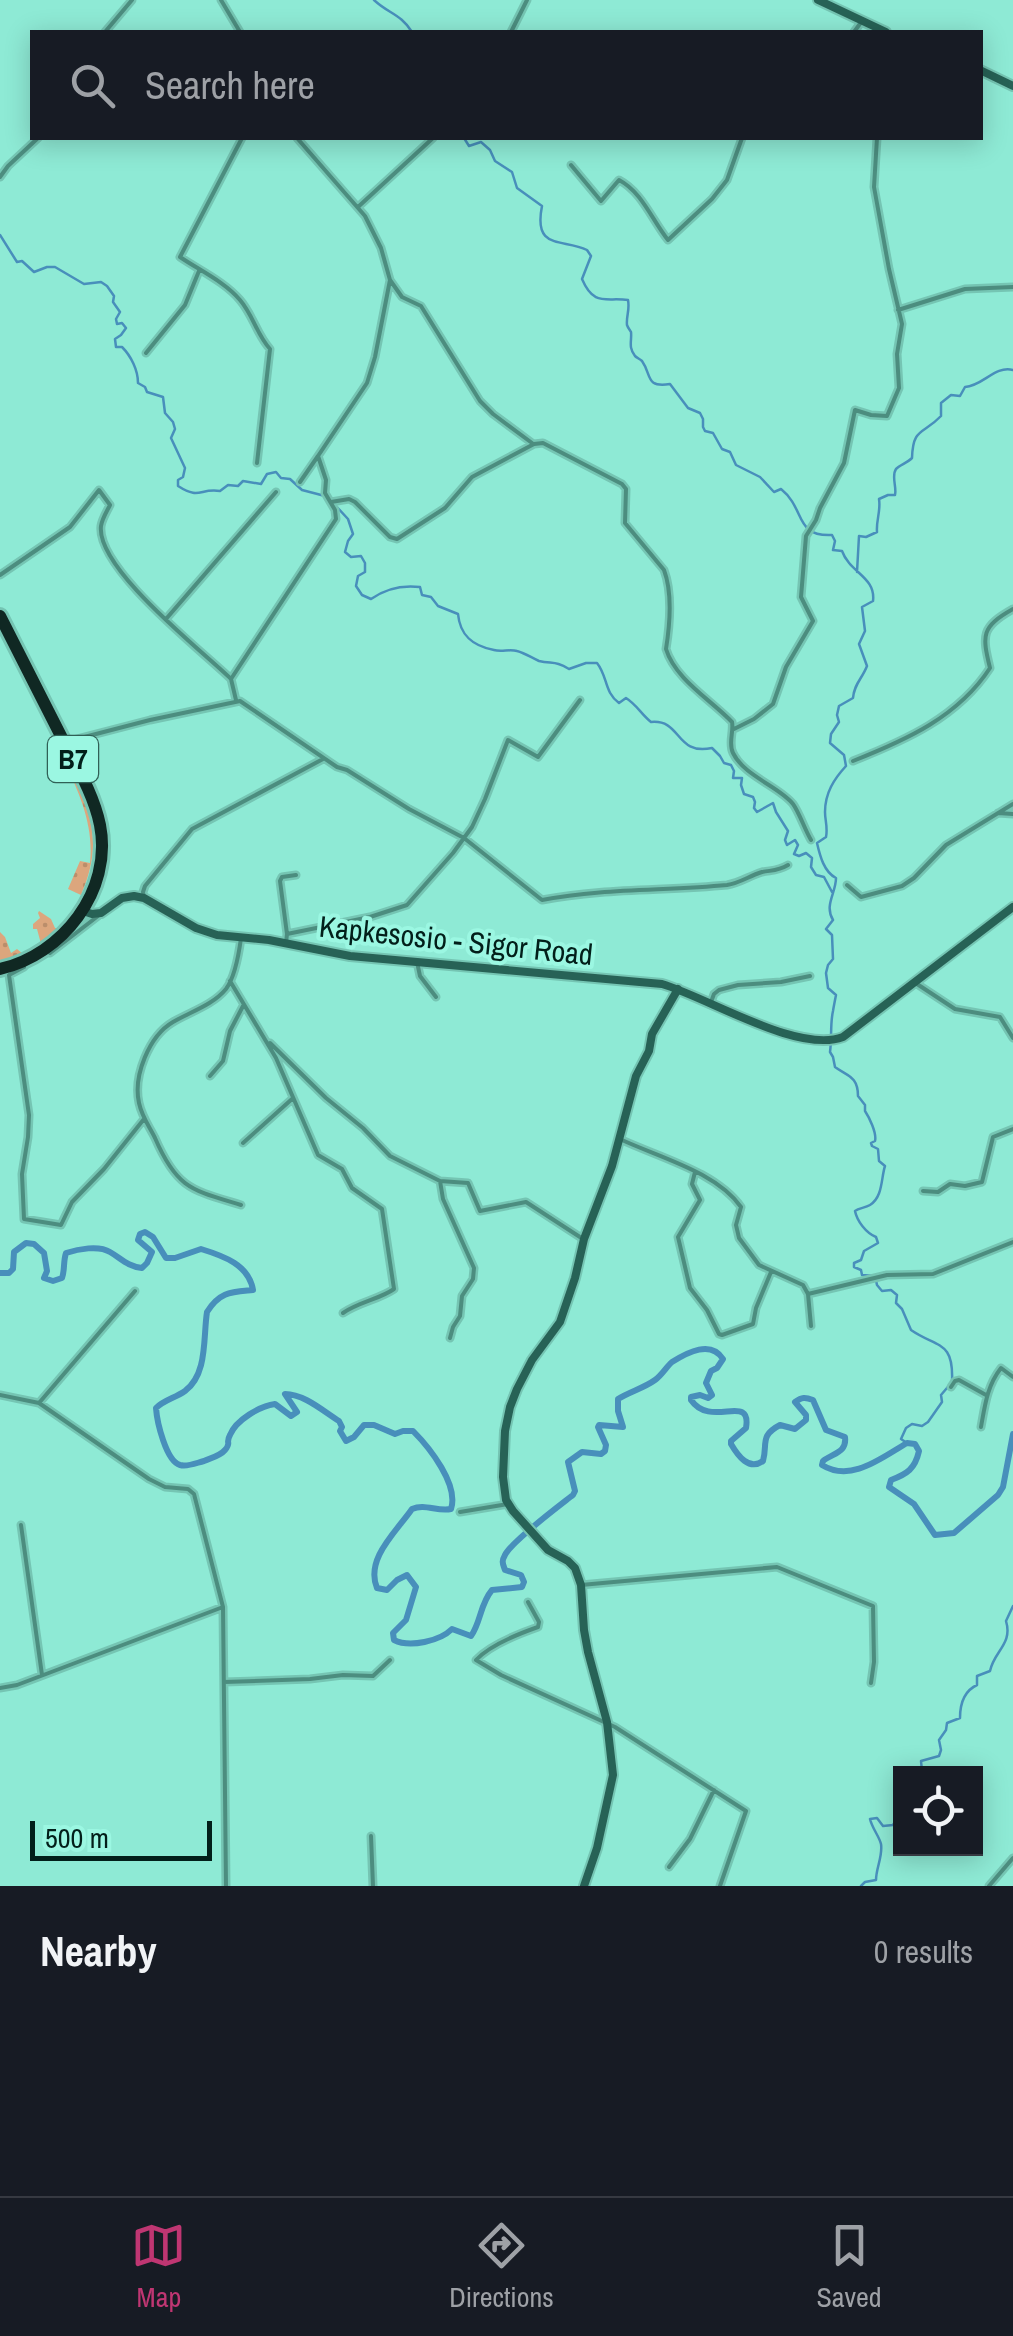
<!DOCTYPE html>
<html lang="en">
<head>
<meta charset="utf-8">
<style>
  body { margin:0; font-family:"Archivo Narrow",sans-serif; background:#242831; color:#f1f3f6 }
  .controls { position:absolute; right:30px; bottom:30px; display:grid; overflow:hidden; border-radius:0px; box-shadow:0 5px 25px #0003 }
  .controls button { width:90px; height:90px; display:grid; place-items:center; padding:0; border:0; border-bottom:2px solid #363941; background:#171b24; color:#f1f3f6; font:50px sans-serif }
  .scale { position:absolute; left:30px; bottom:25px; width:182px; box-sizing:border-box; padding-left:10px; border:5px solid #021f1a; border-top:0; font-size:28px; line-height:35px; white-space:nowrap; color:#021f1a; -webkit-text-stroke:8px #9bf7e2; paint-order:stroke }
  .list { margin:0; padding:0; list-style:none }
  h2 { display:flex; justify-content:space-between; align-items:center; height:130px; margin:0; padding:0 40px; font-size:42px }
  h2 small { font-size:32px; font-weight:400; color:#9ea1a6 }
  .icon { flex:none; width:55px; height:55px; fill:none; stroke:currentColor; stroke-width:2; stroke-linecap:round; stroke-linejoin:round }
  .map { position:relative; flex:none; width:1013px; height:1886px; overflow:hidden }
  .search { position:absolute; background:#171b24; box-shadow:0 5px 25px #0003; left:30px; right:30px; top:30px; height:110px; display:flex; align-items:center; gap:25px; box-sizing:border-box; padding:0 35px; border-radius:0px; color:#9ea1a6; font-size:38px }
  .sheet { height:310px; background:#171b24 }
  nav { display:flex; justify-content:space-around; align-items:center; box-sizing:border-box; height:140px; border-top:2px solid #363941; background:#171b24; font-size:28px; color:#9ea1a6 }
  nav a { display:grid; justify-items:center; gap:5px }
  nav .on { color:#bf3672 }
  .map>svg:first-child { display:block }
  .grass { fill:url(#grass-dots) }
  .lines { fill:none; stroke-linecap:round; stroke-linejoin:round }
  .stream { stroke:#488fbb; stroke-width:2.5 }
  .river { stroke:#488fbb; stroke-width:6 }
  .street-casing { stroke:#75c5b3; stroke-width:9 }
  .secondary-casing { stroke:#75c5b3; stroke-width:12 }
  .highway-casing { stroke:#75c5b3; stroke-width:18 }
  .street { stroke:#4c8d7f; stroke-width:4 }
  .secondary { stroke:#276256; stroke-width:8 }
  .highway { stroke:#102823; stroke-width:12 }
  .labels { text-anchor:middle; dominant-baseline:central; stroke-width:8; stroke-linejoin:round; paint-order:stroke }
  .shield { fill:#9bf7e2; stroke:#306056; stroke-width:2.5 }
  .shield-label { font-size:28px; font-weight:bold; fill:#021f1a }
  .street-label { font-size:30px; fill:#021f1a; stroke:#9bf7e2 }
</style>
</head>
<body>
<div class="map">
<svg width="1013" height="1886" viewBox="0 0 1013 1886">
  <defs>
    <pattern id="grass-dots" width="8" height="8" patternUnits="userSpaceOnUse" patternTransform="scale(2.5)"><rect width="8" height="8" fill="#dca67d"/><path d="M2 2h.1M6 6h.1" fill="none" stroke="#bb8e6b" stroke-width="1.8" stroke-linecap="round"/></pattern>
  </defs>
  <rect width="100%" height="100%" fill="#8eead5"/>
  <!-- grass -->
  <path class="grass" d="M63,758c27,51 42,81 18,137l-13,-6 12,-28 10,2c4,-39 -11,-70 -27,-105z
    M39,911l12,8 4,9h4l1,-4 4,-1 -5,13 -59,31v-35l5,5 6,16 6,-4 6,5 18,-10 -4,-15h-4v-5l7,-6 -2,-5z"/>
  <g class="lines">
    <!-- stream -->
    <path class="stream" d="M374,0c15,14 27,14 38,32
      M464,138l5,8 12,-4 9,8 5,11 17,11 5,16 25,18c-9,45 21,32 45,44l4,6 -9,23c12,28 24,18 46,21 2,10 -2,16 -1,25 1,3 3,5 4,7 1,9 -3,15 4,24 2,2 5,3 7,5 10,14 3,27 28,23l18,24 12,5 3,6v8l2,4 8,2 9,16 8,3 6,13 24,12 14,15 7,-3c25,20 13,48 51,46l3,6 -2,9 9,1c8,22 34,26 31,50l-11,6 3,24 -6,13 8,22c-5,13 -13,18 -14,32l-14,8 -2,9 2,7 -8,12 -1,9 14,12 2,11c-12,13 -21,27 -21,46 0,9 3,15 1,25l-9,6c3,13 7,29 19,35 0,15 -12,27 -3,42l-7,9 6,6 1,24 -5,6 -2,8 2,15 8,7c-1,5 -2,10 -3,16 -3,13 -1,27 -3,41l3,5 2,10c12,9 23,9 23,29l7,9v6c4,6 12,22 10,30l-4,2 1,3 6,3 1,12 6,5c-4,12 -2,31 -15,39 -5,3 -11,3 -15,6 2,10 11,22 21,26l2,6 -14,8 -3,9 -7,3v4l7,3 1,5 13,1 2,9 5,6 9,-1 6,5 -1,8 6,6 9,21c26,18 43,10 41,52l-11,13 1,7 -14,20 -6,4 -10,-2 -6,4 -5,11 6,4
      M0,235l17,27 5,-1 12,11 13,-5h8l29,17 17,-2 6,4 7,10 -1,6 7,10 -4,7 1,5 5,-1 4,5 -5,7 -6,4 1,8h6c9,9 16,23 16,36l7,4 2,5 16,5 2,16 8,9 2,7 -4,9 14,30 -2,9 -5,3v6c22,14 21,2 42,5l8,-6 10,1 5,-5 18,3 6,-10 9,-2 5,6 9,1 12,11 23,6
      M335,505l13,14 5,15 -5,7 -3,11 6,5 10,-1 4,7v9l-7,4 -2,10 6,9 9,4c14,-10 32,-14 49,-12l2,8 9,2 7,9 20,8c2,21 14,32 36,36 7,2 16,-1 23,1 8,2 15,7 22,10 14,3 17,0 30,8l17,-6h11c11,14 7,29 22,40l7,-5c11,7 15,16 25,24 31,-3 24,34 61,26l8,8 4,7 7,2 3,6 -1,7h9l-1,7 3,9 9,3 2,5 -1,6 3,4 16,-9 3,9 12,19 -3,9 2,5 8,-5 3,5 -4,9 5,2 7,-3 6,5 -1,9 5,8 8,2 8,15
      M857,572l2,-36 7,1 11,-5c-1,-12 4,-21 2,-33l9,-4h7c2,-8 -4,-19 1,-26 4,-4 11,-6 16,-11 1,-31 11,-23 29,-42v-13l10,-8 9,1 5,-9c18,-1 30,-22 48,-17
      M931,1774l-9,-3 -1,-10 18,-5 2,-6 -2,-10 7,-10 1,-7 13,-5c0,-14 4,-27 17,-33v-9l13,-5c4,-20 23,-27 16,-50l7,-15
      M861,1886l4,-4 11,-2c0,-12 7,-24 5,-36 -2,-8 -9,-16 -11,-25l7,-1 6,8 10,-1 7,-11"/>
    <!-- river -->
    <path class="river" d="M0,1273h9l4,-4 1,-17 12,-9 8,1 10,9 3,18 -3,7 9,3 9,-3c3,-8 1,-16 4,-25 12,-4 33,-8 44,-1 12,7 17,14 32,16l5,-5 5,-11 -14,-12 2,-6 5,-2 8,5 13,21h9l26,-9c23,7 48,16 52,41 -21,2 -33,1 -46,22 -4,25 1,62 -22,79 -10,7 -21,9 -29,17 1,14 10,53 24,57 8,2 16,-2 24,-4 7,-3 16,-5 21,-11 7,-8 0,-6 5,-15 6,-15 30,-29 45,-31l16,12 6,-4 -12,-18c19,0 38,17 54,27l3,6 -2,4 6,10 8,-4 10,-12h10l21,9 8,-3h10c17,17 46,54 38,78 -14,3 -26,-6 -39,0 -16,23 -47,50 -35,79l10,2 10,-10 10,-5 9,12 -10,33 -13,13 1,7c16,8 46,1 58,-11l19,7c10,-14 9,-32 21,-46l30,-3 2,-5 -3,-7 -16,-5c-2,-6 -4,-8 0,-15 7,-14 54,-49 68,-60l2,-4 -7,-29 14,-10 19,2 4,-3 1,-6 -8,-18 1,-2 24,2 -5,-16v-12c11,-7 26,-11 37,-19 7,-5 12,-14 17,-18 16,-10 39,-22 51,-3l-6,9 -6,3 -5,12 6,12 -4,3 -8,-3 -9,2v3c20,29 61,-8 55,28l-15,13v3c7,12 18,27 32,17 5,-17 -4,-25 17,-36l15,4 11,-9v-5l-11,-13c7,-5 10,-5 18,-2l13,30 19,7c2,16 -12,16 -22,24l-1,4c29,18 59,-7 85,-22l8,1 4,7c-4,18 -12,23 -28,29l-2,7 25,17 21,31 19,-2 44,-38 5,-8 10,-53"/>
    <defs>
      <path id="street" d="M221,0l19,32
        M105,32l27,-32
        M511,32l16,-32
        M854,32l8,-11
        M242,138l-62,119c19,13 45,25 60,43 13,15 17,35 30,49l-13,114
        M297,138l68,78 16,32 9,32 12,17 19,9 59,95 13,13 39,29
        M571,165l30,36 18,-21c23,12 33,40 49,60l44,-41 15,-19 15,-42
        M0,177l8,-11 30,-28
        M358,207l75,-69
        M898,310l67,-21 48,-2
        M146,353l39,-48 14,-34
        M300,482l18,-26
        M331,502l18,-3 6,3 35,35 7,2 48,-31 27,-31 62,-33 9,-1 79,41 4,5 -1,34 39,47c9,24 6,54 2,79 9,30 45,51 66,73 2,10 -4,21 1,31 11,23 47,34 60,51 6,8 12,26 18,36
        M0,575l70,-48 29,-37 11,15c-3,6 -8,14 -9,21 -5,42 100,124 130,153
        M166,619l110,-127
        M236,700l-5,-21 105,-160 -1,-9 -10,-17 1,-13 -8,-24 49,-73 8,-26 15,-77
        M734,729l20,-10 19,-15 13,-37 27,-46 -12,-24 5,-61 10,-16 4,-12 24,-45 11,-53 16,5 16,1 12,-28 -2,-34 5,-30 -13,-55 -15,-82 3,-49
        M69,741l81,-21 90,-19 97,66 10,3 62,39 55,29 78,62c61,-12 123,-9 185,-15 13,-2 22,-9 35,-13 11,-2 16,-1 26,-7
        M853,761c53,-21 105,-44 137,-93 -8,-33 -9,-41 23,-59
        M998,813l15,1
        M847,885l14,12 41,-11 12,-8 32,-33 67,-41
        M144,898l-1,-6 2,-6 47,-57 131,-70
        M287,934l83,-17 37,-12 46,-52 19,-26 13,-28 23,-59 30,17 42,-57
        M241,938c-2,15 -6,39 -15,51 -13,16 -36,23 -53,33 -24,14 -40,54 -34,81 3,14 10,23 16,35 22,51 37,52 86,67
        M286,943l1,-9 -7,-53 2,-4 14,-2
        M50,953l48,-37
        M417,962l3,14 16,21
        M24,967l-15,8 20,140 -1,22 -6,37 2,45 37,6 11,-23 32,-33 40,-50
        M230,981l46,77 42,97 24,14 10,19 30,21 12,80c-14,10 -35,13 -51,24
        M914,982l41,27 45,8 13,21
        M711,1002l3,-8 5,-4 19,-5 43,-3 29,-6
        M270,1043l56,55 37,30 27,28 50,25 28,2 12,28 46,-9 57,37
        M210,1076l13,-15 7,-30 13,-25
        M622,1140c39,18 94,32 119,67l-5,18 3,13 20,27 44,20 5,9 3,32
        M243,1143l49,-44
        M695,1172l-3,12 8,16 -22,37 12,51 17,22 12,24 3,1 31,-11 3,-16 15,-36
        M440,1181l3,18 31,69 -1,11 -11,17 -2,20 -7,11 -3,11
        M923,1191l15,1 12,-8 15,2 17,-4 11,-45 20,-8
        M808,1294l79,-19 46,-1 80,-32
        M951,1387l4,-6 4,-1 27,15
        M0,1395l39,8 110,76 16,8 23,2 6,5 29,113 3,279
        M39,1403l96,-112
        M981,1427c4,-22 6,-41 20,-59l12,9
        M460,1512l48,-8
        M21,1525l21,150
        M581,1585l196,-18 96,39 1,56 -3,21
        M528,1602l11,20 -1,5c-20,7 -48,18 -62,33l25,15 114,52 131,84 -26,75
        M224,1682l86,-3 33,-4 30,1 17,-16
        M0,1688l17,-3 206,-78
        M371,1836l2,50
        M669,1867l21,-28 24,-49
        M989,1886l24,-28"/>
      <path id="secondary" d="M818,0l68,32
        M980,70l33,16
        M83,911l9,3 9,-1 21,-15 12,-2 10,2 52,30 21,7 52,5 81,16 312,28c47,14 136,70 181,53l170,-130
        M584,1886l13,-38 16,-73 -6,-53 -19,-70 -4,-22 -3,-45 -6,-17 -7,-7 -20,-11 -35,-39 -7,-11 -3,-23 2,-46 5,-24 7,-18 15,-29 28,-38 15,-44 9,-39 28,-73 24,-90 13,-25 3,-17 26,-45"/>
      <path id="highway" d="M0,616c21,41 42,82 63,124 14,27 31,55 37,85 13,66 -38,130 -100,144"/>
    </defs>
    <!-- street casing -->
    <use href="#street" class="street-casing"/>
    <!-- secondary casing -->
    <use href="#secondary" class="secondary-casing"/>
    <!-- highway casing -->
    <use href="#highway" class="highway-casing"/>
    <!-- street -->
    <use href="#street" class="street"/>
    <!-- secondary -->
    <use href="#secondary" class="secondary"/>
    <!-- highway -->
    <use href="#highway" class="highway"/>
  </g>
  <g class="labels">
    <!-- shield labels -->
    <rect class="shield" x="48" y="736" width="50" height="46" rx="8"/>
    <g class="shield-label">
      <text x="73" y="759">B7</text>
    </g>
    <!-- street labels -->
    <g class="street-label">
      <text transform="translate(456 940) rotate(6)">Kapkesosio - Sigor Road</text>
    </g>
  </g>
</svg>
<div class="controls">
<button><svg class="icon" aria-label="locate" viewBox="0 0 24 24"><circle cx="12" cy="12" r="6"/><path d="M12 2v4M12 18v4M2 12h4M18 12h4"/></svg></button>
</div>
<div class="scale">500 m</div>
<div class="search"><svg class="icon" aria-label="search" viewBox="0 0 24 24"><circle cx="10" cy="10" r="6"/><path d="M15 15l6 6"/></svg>Search here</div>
</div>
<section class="sheet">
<h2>Nearby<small>0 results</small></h2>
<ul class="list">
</ul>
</section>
<nav>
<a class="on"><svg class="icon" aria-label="map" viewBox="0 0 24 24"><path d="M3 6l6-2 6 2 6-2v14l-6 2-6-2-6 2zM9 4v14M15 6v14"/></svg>Map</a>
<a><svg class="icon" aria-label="directions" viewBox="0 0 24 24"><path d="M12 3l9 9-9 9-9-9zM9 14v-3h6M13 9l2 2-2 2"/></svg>Directions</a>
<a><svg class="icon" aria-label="saved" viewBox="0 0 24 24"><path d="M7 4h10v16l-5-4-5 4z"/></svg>Saved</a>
</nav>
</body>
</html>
